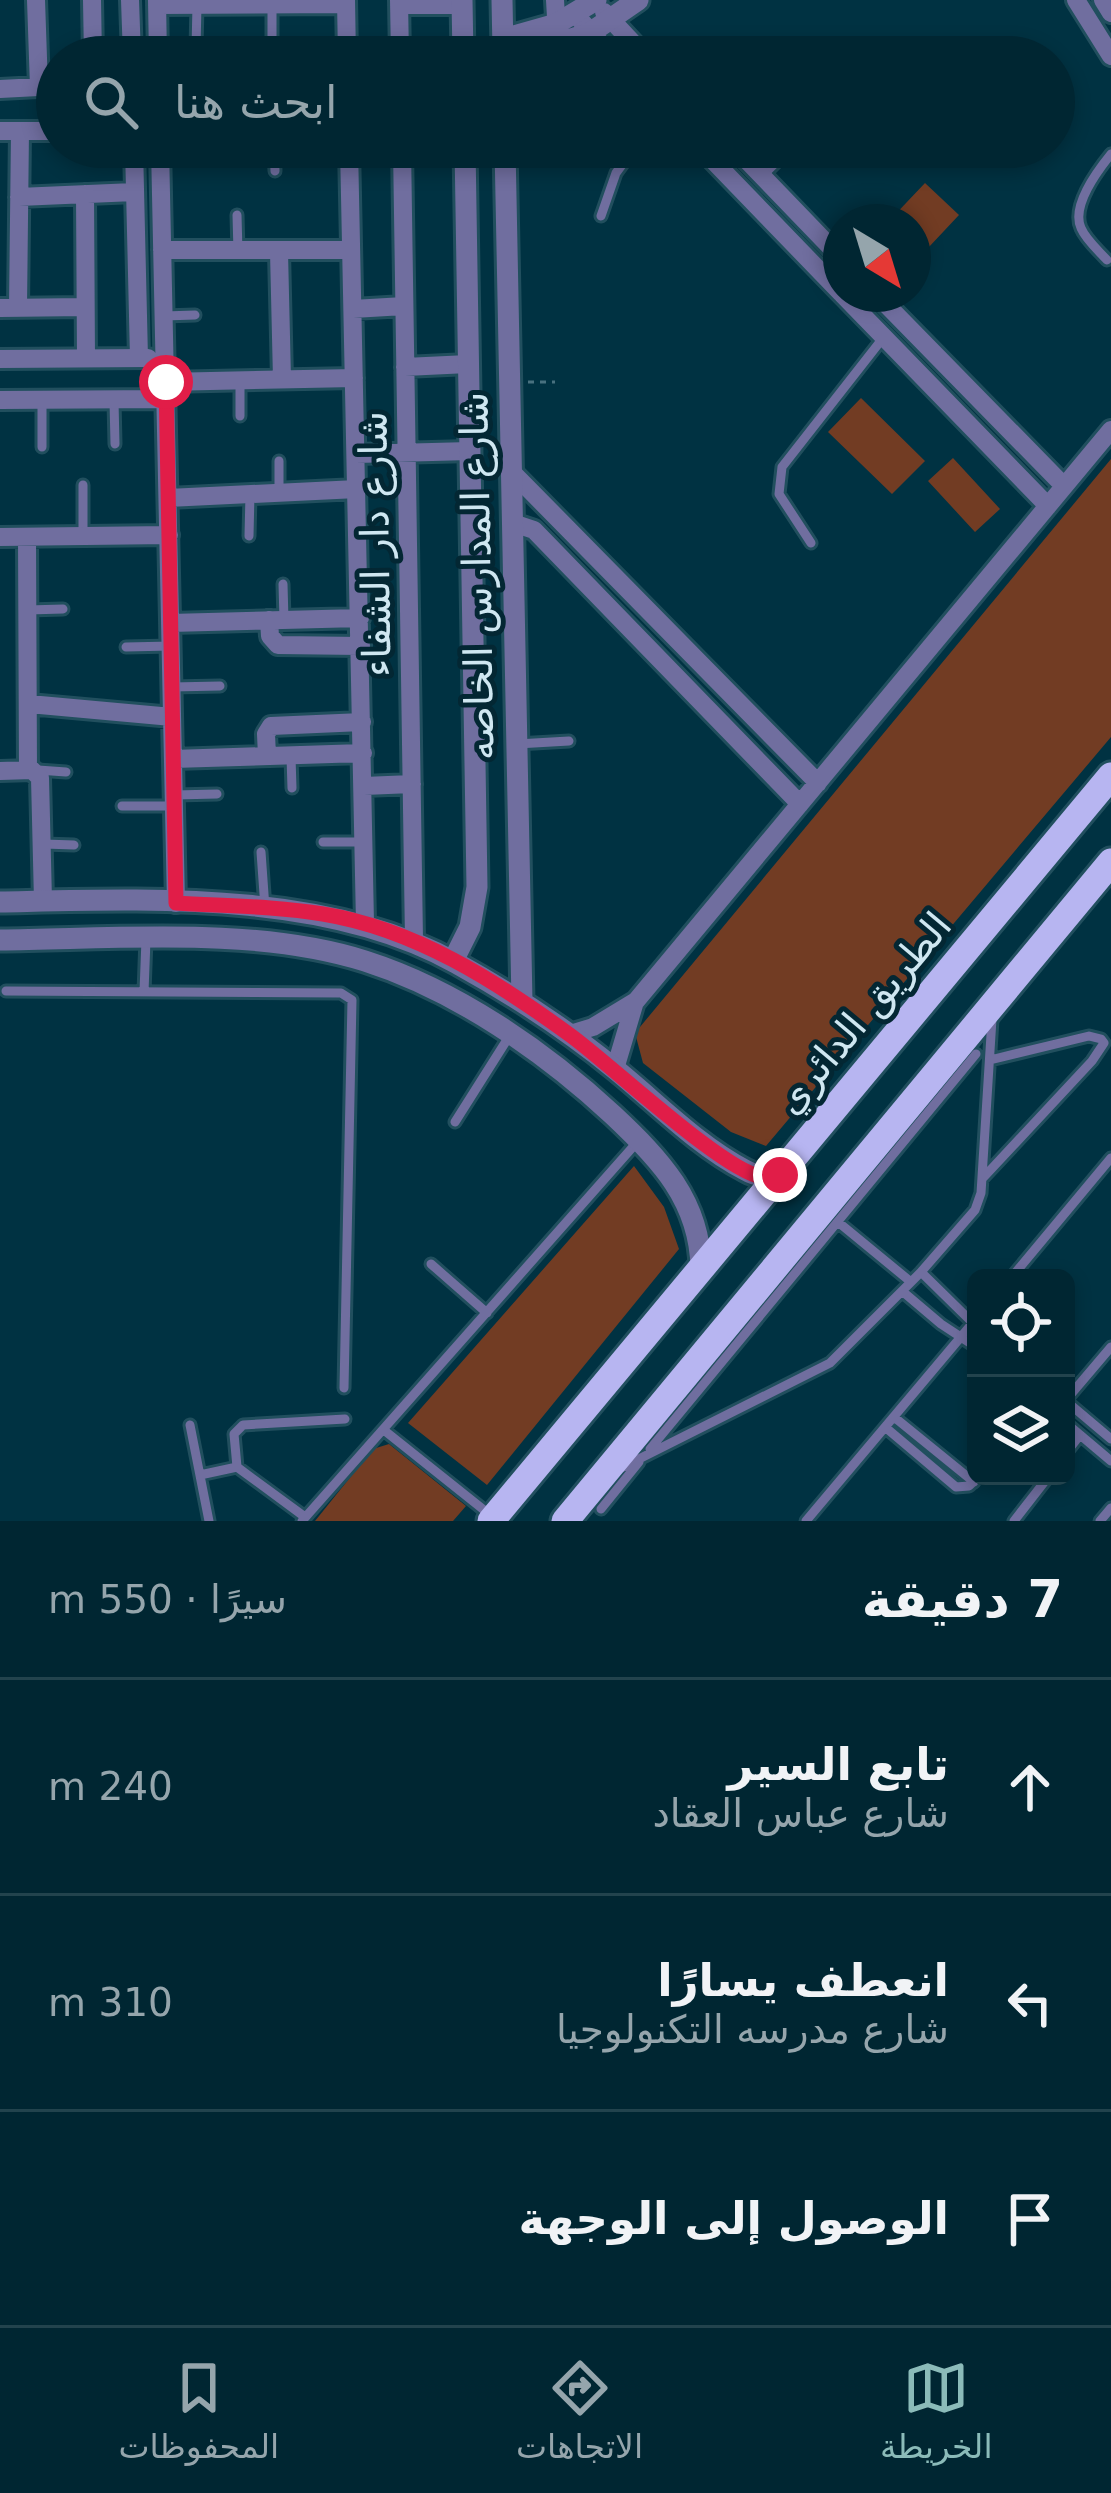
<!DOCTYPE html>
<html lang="ar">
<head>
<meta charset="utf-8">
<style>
  body { margin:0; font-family:"DejaVu Sans","Noto Sans Arabic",sans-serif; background:#0e323e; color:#f1f3f6; direction:rtl }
  .controls { position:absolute; right:36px; bottom:36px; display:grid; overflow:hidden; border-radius:18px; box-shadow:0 6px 18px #0003 }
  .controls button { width:108px; height:108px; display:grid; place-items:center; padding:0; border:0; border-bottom:3px solid #22434d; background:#002632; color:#f1f3f6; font:60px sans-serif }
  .compass { position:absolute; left:823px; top:204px; width:108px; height:108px; border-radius:50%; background:#002632; box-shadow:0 6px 18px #0003; rotate:142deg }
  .stop { position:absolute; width:36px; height:36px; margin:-27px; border:9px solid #e11d48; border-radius:50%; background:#fff }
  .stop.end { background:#e11d48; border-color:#fff; box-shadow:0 3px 12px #0008 }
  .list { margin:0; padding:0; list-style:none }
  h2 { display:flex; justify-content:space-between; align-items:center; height:156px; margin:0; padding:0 48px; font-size:51px }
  h2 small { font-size:39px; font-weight:400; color:#95a5ac }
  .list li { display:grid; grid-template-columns:78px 1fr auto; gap:36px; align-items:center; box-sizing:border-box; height:216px; padding:0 48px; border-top:3px solid #22434d }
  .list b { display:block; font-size:45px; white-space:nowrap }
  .list p { margin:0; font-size:39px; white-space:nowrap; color:#95a5ac }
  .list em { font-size:39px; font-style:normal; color:#95a5ac }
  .icon { flex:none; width:66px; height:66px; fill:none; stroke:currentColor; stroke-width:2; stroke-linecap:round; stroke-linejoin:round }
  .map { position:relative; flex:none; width:1111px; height:1521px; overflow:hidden; direction:ltr }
  .search { position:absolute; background:#002632; box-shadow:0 6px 18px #0003; left:36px; right:36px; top:36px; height:132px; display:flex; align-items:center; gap:30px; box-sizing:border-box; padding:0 42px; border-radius:66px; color:#95a5ac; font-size:45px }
  .sheet { height:804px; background:#002632 }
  nav { display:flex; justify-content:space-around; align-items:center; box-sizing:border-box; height:168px; border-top:3px solid #22434d; background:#002632; font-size:33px; color:#95a5ac }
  nav a { display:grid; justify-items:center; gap:6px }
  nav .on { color:#8bbbb9 }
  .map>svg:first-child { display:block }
  .green { fill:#723c23 }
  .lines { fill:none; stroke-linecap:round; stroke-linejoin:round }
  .service-casing { stroke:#214f5e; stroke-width:15 }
  .minor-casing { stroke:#214f5e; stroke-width:24 }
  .tertiary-casing { stroke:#214f5e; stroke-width:27 }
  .primary-casing { stroke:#214f5e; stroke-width:33 }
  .path { stroke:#48717f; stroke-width:3; stroke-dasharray:6 6; stroke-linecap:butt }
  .service { stroke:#706e9f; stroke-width:9 }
  .minor { stroke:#706e9f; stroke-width:18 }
  .tertiary { stroke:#706e9f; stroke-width:21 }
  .primary { stroke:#b7b5f1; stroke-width:27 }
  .route { stroke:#e11d48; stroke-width:15 }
  .labels { text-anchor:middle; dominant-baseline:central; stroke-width:10; stroke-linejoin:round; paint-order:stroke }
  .street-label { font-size:39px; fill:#cfe7f1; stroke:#032733 }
</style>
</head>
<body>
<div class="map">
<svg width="1111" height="1521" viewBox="0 0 1111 1521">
  <rect width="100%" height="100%" fill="#003242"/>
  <!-- green -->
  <path class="green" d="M925,183l34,32 -46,49v-42h-25z
    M861,398l64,63 -33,33 -64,-62z
    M953,458l47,51 -25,23 -47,-51z
    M1111,459v278l-345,409 -35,-14 -88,-69 -8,-30z
    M634,1166l30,41 15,42 -192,236 -79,-62z
    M389,1444l77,62 -13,15h-138l58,-72z"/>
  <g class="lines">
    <defs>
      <path id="service" d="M272,4v40
        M196,48l1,-43
        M274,147l1,24
        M762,176l30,-29
        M237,215l1,37
        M601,216l15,-43 19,-26
        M1107,260c-8,-9 -21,-20 -26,-32 -10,-22 17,-58 30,-74
        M164,316l31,-1
        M240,380v36
        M42,400v47
        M114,401l1,43
        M279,461v31
        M83,485v51
        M249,536l1,-42
        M811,543l-32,-49 3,-27 101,-129
        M283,584l1,36
        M28,610l35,-1
        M126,647l45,-1
        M172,687l48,-1
        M517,744l52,-3
        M291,757l1,31
        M38,770l28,2
        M175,795l42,-1
        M122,806h52
        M323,842h41
        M44,844l30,1
        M261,852l4,56
        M6,991l335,2 11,7 -8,388
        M144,992l2,-53
        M455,1122l55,-87
        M982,1179l110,-118 12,-18 -3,-4 -12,-3 -99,24
        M838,1222l73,60
        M431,1264l56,49
        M921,1272l55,54
        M1011,1278l100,-120
        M902,1291l39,33 35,23
        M1066,1400l45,-53
        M1066,1401l45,38
        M894,1417l80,65
        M1066,1423l45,38
        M190,1425l19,96
        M885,1427l71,60 13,-1 11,-10
        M385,1431l104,83
        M650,1449l326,-395
        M1066,1453l14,-18
        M621,1468l209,-105 91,-91 54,-62 6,-17 11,-174
        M200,1475l37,-8
        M601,1509l38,-47
        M305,1517l-68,-50 -3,-33 9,-9 102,-6
        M302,1521l337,-381
        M806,1521l170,-202
        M1014,1521l35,-45
        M1100,1521l11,-13"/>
      <path id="minor" d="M36,0l3,87
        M92,0l1,57
        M130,0l2,57
        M157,0l1,57
        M346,0l1,57
        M399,0l1,57
        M555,0l2,34
        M1076,0l35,56
        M1103,0l8,13
        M157,5l189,-1
        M399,5h63
        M604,12l42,45
        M575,14l38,43
        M0,89l57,-3
        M0,131h57
        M134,147l5,211
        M160,147l16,756
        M349,147l16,776
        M402,147l12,793
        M700,147l141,146
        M734,147l107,111
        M85,194l1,164
        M19,197l115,-5
        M162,250h189
        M279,252l3,127
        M842,294l206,212
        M876,294l188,192
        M0,308l85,-1
        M18,308l2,-177
        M353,309l51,-3
        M0,359l148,-1
        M405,367l63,-3
        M165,382l189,-4
        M0,400l166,-1
        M356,454l114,-3
        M509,469l309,314
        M168,498l189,-9
        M513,523l21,7 266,274
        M0,537l169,-2
        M27,537l1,233
        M269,620l1,16 8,9 83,1
        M170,623l190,-5
        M29,704l143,13
        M267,756l-1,-22 5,-8 91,-4
        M173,759l190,-6
        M0,771l32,-1 8,8 3,123
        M364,786l48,-2
        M570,1034l23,-7 43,-26 475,-571
        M615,1069l19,-64"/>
      <path id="tertiary" d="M462,0l1,57
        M502,0l1,50
        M503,39l53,-15 40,-24
        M515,57l75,-24 48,-33
        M505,147l17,855
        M0,902c146,-3 326,-12 456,61 56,31 110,66 159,106 42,34 82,76 130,101 12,7 22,7 35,5
        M0,940c116,-1 254,-14 365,21 91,29 179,90 248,154 47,44 87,86 88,153
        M453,961l17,-34 7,-40 -12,-740"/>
      <path id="primary" d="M491,1521l620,-745
        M565,1521l546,-659"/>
    </defs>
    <!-- service casing -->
    <use href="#service" class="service-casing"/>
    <!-- minor casing -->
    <use href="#minor" class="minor-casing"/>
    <!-- tertiary casing -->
    <use href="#tertiary" class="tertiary-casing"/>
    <!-- primary casing -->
    <use href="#primary" class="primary-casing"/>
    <!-- path -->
    <path class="path" d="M528,382h27"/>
    <!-- service -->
    <use href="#service" class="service"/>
    <!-- minor -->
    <use href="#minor" class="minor"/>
    <!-- tertiary -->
    <use href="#tertiary" class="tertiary"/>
    <!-- primary -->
    <use href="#primary" class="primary"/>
  </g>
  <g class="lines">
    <!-- route -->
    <path class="route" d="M166,382l10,521c49,3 99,3 147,11 92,15 173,67 247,121 39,28 153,136 192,142 4,0 13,-1 18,-2"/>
  </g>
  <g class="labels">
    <!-- street labels -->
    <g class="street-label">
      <text transform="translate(375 544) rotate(-91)">شارع دار الشفاء</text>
      <text transform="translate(477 576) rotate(-91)">شارع المدارس الخاصه</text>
      <text transform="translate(863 1013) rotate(-50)">الطريق الدائري</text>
    </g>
  </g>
</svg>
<div class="controls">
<button><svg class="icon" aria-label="locate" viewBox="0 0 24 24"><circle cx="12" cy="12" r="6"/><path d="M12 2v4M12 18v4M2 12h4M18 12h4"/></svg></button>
<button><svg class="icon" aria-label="layers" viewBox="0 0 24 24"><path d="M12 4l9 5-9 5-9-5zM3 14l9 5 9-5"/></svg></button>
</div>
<svg class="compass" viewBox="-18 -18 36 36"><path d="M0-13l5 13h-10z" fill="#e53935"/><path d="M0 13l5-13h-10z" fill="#95a5ac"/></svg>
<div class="stop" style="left:166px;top:382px"></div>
<div class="stop end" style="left:780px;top:1175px"></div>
<div class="search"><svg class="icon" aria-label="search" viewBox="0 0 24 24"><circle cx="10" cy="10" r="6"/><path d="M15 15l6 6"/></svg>ابحث هنا</div>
</div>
<section class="sheet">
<h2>7 دقيقة<small>سيرًا · 550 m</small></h2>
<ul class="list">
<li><svg class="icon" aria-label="ahead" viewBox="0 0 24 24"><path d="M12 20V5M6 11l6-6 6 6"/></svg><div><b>تابع السير</b><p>شارع عباس العقاد</p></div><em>240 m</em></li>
<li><svg class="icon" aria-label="left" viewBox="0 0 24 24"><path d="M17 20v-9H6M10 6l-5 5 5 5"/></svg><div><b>انعطف يسارًا</b><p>شارع مدرسه التكنولوجيا</p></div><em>310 m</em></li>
<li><svg class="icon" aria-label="arrive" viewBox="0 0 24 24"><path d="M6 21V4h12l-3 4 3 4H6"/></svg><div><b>الوصول إلى الوجهة</b></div></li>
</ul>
</section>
<nav>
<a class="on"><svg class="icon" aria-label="map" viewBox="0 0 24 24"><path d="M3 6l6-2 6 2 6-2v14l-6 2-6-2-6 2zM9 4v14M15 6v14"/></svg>الخريطة</a>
<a><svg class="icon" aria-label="directions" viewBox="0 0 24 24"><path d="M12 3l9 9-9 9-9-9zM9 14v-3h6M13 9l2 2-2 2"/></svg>الاتجاهات</a>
<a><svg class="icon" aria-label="saved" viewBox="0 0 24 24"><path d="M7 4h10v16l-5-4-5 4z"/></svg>المحفوظات</a>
</nav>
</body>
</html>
